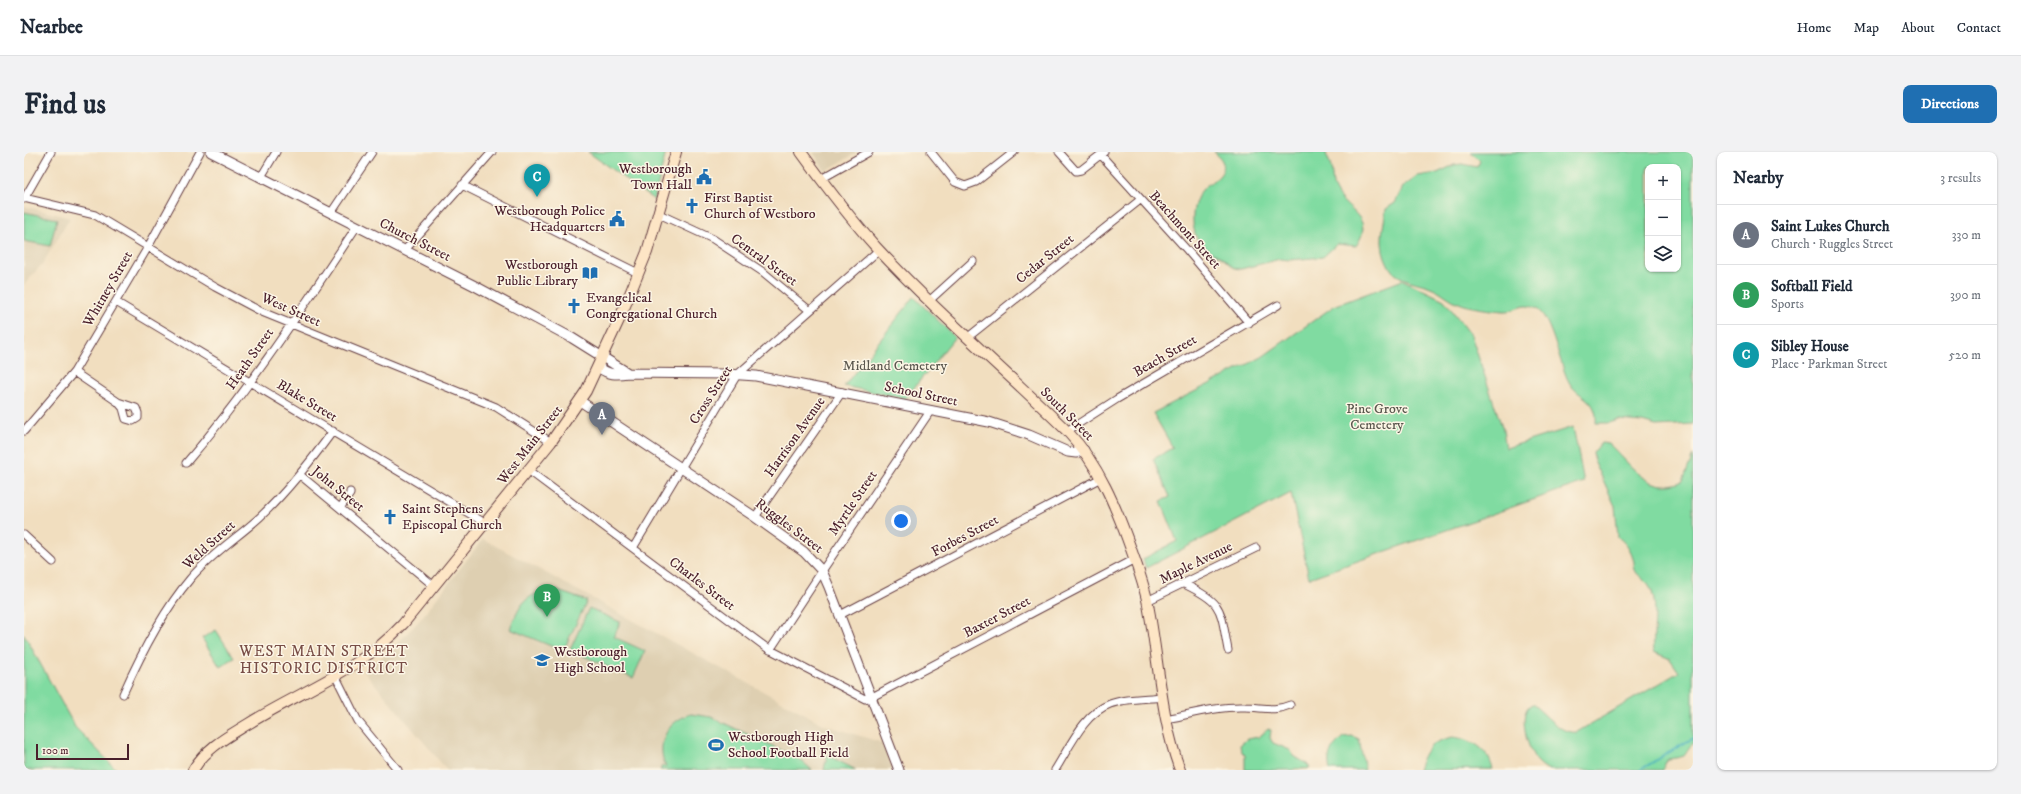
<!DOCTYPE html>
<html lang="en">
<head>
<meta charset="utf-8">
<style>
  body { margin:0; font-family:"IM FELL DW Pica",serif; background:#f2f2f3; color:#1f2937 }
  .controls { position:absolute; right:12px; top:12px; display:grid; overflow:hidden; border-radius:8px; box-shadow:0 1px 3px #0004 }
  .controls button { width:36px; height:36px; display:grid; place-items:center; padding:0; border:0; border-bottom:1px solid #e0e1e3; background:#fff; color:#1f2937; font:20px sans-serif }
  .scale { position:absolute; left:12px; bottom:10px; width:93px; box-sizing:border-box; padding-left:4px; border:2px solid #4a1f2b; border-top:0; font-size:11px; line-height:14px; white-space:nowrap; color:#4a1f2b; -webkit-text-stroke:3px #fcf5e5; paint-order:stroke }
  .you { position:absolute; left:877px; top:369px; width:14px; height:14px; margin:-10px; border:3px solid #fff; border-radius:50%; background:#1a73e8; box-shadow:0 0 0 6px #1a73e833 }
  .badge { display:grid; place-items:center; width:26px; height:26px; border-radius:50%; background:#1f6fb2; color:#fff; font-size:13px; font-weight:700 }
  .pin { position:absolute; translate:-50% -33px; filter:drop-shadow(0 1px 2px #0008) }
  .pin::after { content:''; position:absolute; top:21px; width:14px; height:12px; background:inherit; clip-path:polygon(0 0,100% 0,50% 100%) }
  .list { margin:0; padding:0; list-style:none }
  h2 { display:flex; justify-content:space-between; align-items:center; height:52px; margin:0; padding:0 16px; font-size:17px }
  h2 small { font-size:13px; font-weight:400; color:#747a83 }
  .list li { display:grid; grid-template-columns:26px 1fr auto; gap:12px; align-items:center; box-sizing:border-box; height:60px; padding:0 16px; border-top:1px solid #e0e1e3 }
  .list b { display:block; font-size:15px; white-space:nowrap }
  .list p { margin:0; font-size:13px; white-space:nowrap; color:#747a83 }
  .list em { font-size:13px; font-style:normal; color:#747a83 }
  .icon { flex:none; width:22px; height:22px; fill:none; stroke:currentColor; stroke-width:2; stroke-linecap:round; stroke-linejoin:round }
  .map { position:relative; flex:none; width:1669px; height:618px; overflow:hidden; border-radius:8px }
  header { display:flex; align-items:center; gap:24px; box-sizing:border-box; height:56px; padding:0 20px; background:#fff; border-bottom:1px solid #e0e1e3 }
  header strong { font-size:19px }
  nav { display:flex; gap:22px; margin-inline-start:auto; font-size:14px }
  .intro { display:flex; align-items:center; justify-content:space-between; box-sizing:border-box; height:96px; padding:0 24px }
  h1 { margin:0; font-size:28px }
  .button { padding:10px 18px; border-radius:8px; background:#1f6fb2; color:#fff; font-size:14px; font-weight:700 }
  main { display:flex; gap:24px; padding:0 24px }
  aside { flex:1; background:#fff; border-radius:8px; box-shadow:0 1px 3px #0004 }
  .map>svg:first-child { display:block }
  .built { fill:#decfb1 }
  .green { fill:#80dba1; stroke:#657d66; fill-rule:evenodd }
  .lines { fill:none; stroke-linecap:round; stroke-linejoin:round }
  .stream { stroke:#40afbc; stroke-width:2 }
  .minor-casing { stroke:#633c41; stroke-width:9 }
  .tertiary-casing { stroke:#633c41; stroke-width:11 }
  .secondary-casing { stroke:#633c41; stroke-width:12 }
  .minor { stroke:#fff; stroke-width:7 }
  .tertiary { stroke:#fff; stroke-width:9 }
  .secondary { stroke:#fde5c5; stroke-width:10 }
  .labels { text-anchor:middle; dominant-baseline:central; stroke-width:3; stroke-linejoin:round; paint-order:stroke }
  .poi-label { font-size:14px; fill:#4a1f2b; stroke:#fcf5e5; text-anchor:start }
  .street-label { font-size:14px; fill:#4a1f2b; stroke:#fcf5e5 }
  .park-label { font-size:14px; fill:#5a574e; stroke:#fcf5e5 }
  .neighbourhood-label { font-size:15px; letter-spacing:1px; fill:#784d46; stroke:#fcf5e5 }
</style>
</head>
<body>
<header>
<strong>Nearbee</strong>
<nav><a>Home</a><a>Map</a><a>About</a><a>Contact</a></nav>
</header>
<div class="intro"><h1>Find us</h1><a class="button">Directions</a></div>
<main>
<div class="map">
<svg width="1669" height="618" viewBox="0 0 1669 618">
  <rect width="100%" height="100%" fill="#fcf5e5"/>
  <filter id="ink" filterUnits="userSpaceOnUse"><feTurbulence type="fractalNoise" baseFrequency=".025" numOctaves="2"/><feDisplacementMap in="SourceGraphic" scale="8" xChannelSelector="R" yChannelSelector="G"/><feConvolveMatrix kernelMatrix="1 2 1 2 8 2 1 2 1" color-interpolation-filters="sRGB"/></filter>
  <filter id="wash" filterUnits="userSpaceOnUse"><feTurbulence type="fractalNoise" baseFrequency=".012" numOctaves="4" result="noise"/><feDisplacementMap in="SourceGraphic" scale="16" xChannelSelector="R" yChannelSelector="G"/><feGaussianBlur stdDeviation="0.9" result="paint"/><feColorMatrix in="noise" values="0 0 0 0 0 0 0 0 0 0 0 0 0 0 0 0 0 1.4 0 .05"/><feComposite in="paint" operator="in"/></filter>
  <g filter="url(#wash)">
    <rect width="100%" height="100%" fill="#f1debf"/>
    <!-- built -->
    <path class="built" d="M789,0h45l-33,19z
      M0,54l46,12 -27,45 -19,22z
      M459,387l342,186 58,18 10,27h-446l-83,-99 27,-21 28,-29z"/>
    <!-- green -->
    <path class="green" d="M564,0h78l-12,48z
      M1190,0h112c0,4 3,8 4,12 3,9 1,20 6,28 11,20 40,25 20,54l-19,-2 -14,13 -33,3 -10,-1 -39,10c-10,0 -12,-7 -20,-12 -5,-3 -9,-3 -13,-8 -3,-3 -8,-6 -11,-11 -7,-14 -5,-37 6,-49 6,-7 16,-9 20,-19 2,-8 -3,-13 -9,-18z
      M1447,0h222v272l-37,2 -14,-4 -23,-2 -10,3h-13c2,-26 -19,-25 -27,-41 -9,-16 -17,-62 -31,-72 -15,-10 -21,2 -34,1 -13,-1 -34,-3 -45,-8 -9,-3 -17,-11 -26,-15 -13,-6 -36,-7 -43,-20 -13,-23 -7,-36 -4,-59l9,-6 8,-16 15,-11 19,-3 17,-8 8,-1 15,3 3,-6zM1624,15h30v102h-30z
      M0,60l33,7 -7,27 -26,-5z
      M1379,128l41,20 27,35 32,95 3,18 67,-21 11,55 -275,96 -18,-85 -145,75 -3,-9 34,-18 -16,-40 9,-4 -17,-38 20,-11 -20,-35 109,-56 72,-51z
      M890,145l41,40 -50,62 -61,-13z
      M1577,291l8,1c21,19 40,53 74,37l10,-26v288c-12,13 -4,14 -25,16l-3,4 -2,7h-114c-4,-2 -8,-5 -11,-8 -10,-10 -22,-50 -6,-58 13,9 28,31 45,28l102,-60 -9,-13 -16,-7c-2,-22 6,-46 -5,-67 -3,-6 -10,-8 -13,-13 -2,-3 -2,-7 -2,-10 -3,-11 -7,-18 -16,-25l-3,-31 -21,-46 -1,-7z
      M528,437l35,12 -24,50 -53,-22c11,-26 13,-33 42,-40z
      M565,456l31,14 -6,15 31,14 -12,27 -63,-28z
      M192,478l18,28 -14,9 -18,-29z
      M0,482l51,93 42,43h-93z
      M667,562l20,3 87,41 14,12h-152l2,-4 4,1c-11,-23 1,-46 25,-53z
      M1244,577l3,1 -1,8 3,5 17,7 4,6 13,8 3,4c-6,2 -13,-1 -18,2h-47v-15l-4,-4 -1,-6 7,-6 12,-2z
      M1328,584l7,3 6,31h-35c-4,-15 2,-23 13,-33z
      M1429,585c21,3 34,11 40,32l-75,1c7,-21 12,-28 35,-33z
      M803,603l29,15h-32z"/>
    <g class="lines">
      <!-- stream -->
      <path class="stream" d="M1616,618l53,-32"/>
    </g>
  </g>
  <g filter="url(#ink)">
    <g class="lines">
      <defs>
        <path id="minor" d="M907,0l24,30 10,4 11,-4 38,-30
          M1035,0l17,19 5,-1 23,-18
          M1077,3l86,95 62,73
          M237,25l15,-25
          M797,27l48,-27
          M438,33l176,88
          M0,46l71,17 120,72 47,25 234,95 55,35
          M0,47l27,-47
          M307,61l41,-61
          M635,62l54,25 50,33 46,38
          M381,98l87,-98
          M905,149l44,-40
          M92,150l369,221
          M943,186l173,-138
          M50,220l44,30 5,6 3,11 7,2 5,-3v-5l-2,-5 -18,-6
          M0,279l50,-59 74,-125 52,-95
          M1043,279l50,-32 161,-94
          M162,311c64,-74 117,-156 171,-237
          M504,318l239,178 98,51 7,-2 263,-138
          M276,323l134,111
          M316,356l10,-14v-2
          M731,365l87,-125
          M0,383l29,27
          M609,396l104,-173 142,-125
          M1160,432c40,19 36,24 44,66
          M1123,449l109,-53
          M816,463l261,-137
          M746,498l52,-79 109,-161
          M311,523l23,46 40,49
          M99,542c17,-38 40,-83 67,-115 21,-25 47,-41 70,-62 28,-26 51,-56 73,-86
          M1142,567c25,-5 53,-13 79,-12 17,0 29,5 45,-2
          M1031,618c15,-23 28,-56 55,-66 16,-6 36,-5 53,-7"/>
        <path id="tertiary" d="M187,0l262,133 99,53 56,35
          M574,215c11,8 18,8 30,6l99,1 29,2 233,46 40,13 39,17 8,1 8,-3
          M556,249l175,116 49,35 18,19 7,16 70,183"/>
        <path id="secondary" d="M777,0c24,33 48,65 75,95 61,66 129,123 192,185 31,33 48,75 63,117 7,20 15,40 18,61 10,53 12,109 31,160
          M169,618c13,-22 34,-33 55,-46 53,-33 113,-54 155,-100l148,-182 35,-51 34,-73 27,-66 29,-100"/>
      </defs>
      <!-- minor casing -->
      <use href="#minor" class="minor-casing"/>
      <!-- tertiary casing -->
      <use href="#tertiary" class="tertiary-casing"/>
      <!-- secondary casing -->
      <use href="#secondary" class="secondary-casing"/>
      <!-- minor -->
      <use href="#minor" class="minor"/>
      <!-- tertiary -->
      <use href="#tertiary" class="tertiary"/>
      <!-- secondary -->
      <use href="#secondary" class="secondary"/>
    </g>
  </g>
  <!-- icons -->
  <defs>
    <symbol id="civic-bare" viewBox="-9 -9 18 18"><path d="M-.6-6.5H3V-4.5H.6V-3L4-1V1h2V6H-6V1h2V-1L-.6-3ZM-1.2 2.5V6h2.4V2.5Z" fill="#1f6fb2" stroke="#fcf5e5" stroke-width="2.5" paint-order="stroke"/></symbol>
    <symbol id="church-bare" viewBox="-9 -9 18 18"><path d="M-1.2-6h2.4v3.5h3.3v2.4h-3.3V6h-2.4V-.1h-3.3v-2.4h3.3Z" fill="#1f6fb2" stroke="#fcf5e5" stroke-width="2.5" paint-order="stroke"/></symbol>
    <symbol id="library-bare" viewBox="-9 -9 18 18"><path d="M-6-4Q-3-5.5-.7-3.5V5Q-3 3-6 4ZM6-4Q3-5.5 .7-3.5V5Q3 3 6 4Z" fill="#1f6fb2" stroke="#fcf5e5" stroke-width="2.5" paint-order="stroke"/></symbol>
    <symbol id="school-bare" viewBox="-9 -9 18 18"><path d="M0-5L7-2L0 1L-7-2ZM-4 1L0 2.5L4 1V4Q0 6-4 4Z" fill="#1f6fb2" stroke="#fcf5e5" stroke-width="2.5" paint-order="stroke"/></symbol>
    <symbol id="stadium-bare" viewBox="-9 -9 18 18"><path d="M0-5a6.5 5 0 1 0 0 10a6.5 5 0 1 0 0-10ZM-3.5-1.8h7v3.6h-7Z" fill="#1f6fb2" stroke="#fcf5e5" stroke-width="2.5" paint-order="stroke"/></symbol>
  </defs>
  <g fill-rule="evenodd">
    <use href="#civic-bare" x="669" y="14" width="22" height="22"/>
    <use href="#church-bare" x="657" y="43" width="22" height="22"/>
    <use href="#civic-bare" x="582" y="56" width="22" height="22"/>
    <use href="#library-bare" x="555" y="110" width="22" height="22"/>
    <use href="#church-bare" x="539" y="143" width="22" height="22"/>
    <use href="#church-bare" x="355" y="354" width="22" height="22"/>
    <use href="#school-bare" x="507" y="497" width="22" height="22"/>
    <use href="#stadium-bare" x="681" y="582" width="22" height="22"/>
  </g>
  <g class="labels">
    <!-- poi labels -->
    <g class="poi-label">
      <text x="668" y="17" text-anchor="end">Westborough<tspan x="668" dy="16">Town Hall</tspan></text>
      <text x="680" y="46">First Baptist<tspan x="680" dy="16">Church of Westboro</tspan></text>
      <text x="581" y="59" text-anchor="end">Westborough Police<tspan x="581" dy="16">Headquarters</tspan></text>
      <text x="554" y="113" text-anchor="end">Westborough<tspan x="554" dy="16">Public Library</tspan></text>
      <text x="562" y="146">Evangelical<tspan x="562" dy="16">Congregational Church</tspan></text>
      <text x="378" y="357">Saint Stephens<tspan x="378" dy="16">Episcopal Church</tspan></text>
      <text x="530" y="500">Westborough<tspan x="530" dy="16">High School</tspan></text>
      <text x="704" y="585">Westborough High<tspan x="704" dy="16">School Football Field</tspan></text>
    </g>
    <!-- street labels -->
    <g class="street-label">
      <text transform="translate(1161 78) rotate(48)">Beachmont Street</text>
      <text transform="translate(391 88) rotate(27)">Church Street</text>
      <text transform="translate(1021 107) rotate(-39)">Cedar Street</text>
      <text transform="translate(740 108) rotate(36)">Central Street</text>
      <text transform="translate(84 137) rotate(-60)">Whitney Street</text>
      <text transform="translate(267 158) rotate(24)">West Street</text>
      <text transform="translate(1141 204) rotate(-30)">Beach Street</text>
      <text transform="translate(226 207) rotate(-55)">Heath Street</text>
      <text transform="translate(897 242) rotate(12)">School Street</text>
      <text transform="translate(687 243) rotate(-57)">Cross Street</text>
      <text transform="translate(283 249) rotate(31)">Blake Street</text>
      <text transform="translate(1043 262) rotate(45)">South Street</text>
      <text transform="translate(771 285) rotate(-55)">Harrison Avenue</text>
      <text transform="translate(506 293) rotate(-52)">West Main Street</text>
      <text transform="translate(314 337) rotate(39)">John Street</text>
      <text transform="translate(829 351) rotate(-56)">Myrtle Street</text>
      <text transform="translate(765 374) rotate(37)">Ruggles Street</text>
      <text transform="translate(941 384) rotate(-28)">Forbes Street</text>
      <text transform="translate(185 393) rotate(-42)">Weld Street</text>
      <text transform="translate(1172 411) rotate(-26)">Maple Avenue</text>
      <text transform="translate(678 432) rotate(37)">Charles Street</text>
      <text transform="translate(973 465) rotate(-28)">Baxter Street</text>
    </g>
    <!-- park labels -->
    <g class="park-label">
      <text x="871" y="214">Midland Cemetery</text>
      <text x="1353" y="257">Pine Grove<tspan x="1353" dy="16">Cemetery</tspan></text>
    </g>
    <!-- neighbourhood labels -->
    <g class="neighbourhood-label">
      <text x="300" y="499">WEST MAIN STREET<tspan x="300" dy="17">HISTORIC DISTRICT</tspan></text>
    </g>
  </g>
</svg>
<div class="controls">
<button>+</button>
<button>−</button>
<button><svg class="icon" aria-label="layers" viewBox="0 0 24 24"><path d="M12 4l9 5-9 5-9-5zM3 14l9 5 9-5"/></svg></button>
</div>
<div class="scale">100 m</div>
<div class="you"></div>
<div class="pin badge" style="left:578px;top:283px;background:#6b7280">A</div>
<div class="pin badge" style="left:523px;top:465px;background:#2e9e5b">B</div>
<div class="pin badge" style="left:513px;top:45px;background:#0f9aa8">C</div>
</div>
<aside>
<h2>Nearby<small>3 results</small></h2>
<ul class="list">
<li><span class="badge" style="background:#6b7280">A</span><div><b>Saint Lukes Church</b><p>Church · Ruggles Street</p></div><em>330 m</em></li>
<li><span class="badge" style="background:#2e9e5b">B</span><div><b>Softball Field</b><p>Sports</p></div><em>390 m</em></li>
<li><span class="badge" style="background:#0f9aa8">C</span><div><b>Sibley House</b><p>Place · Parkman Street</p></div><em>520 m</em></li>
</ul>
</aside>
</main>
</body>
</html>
